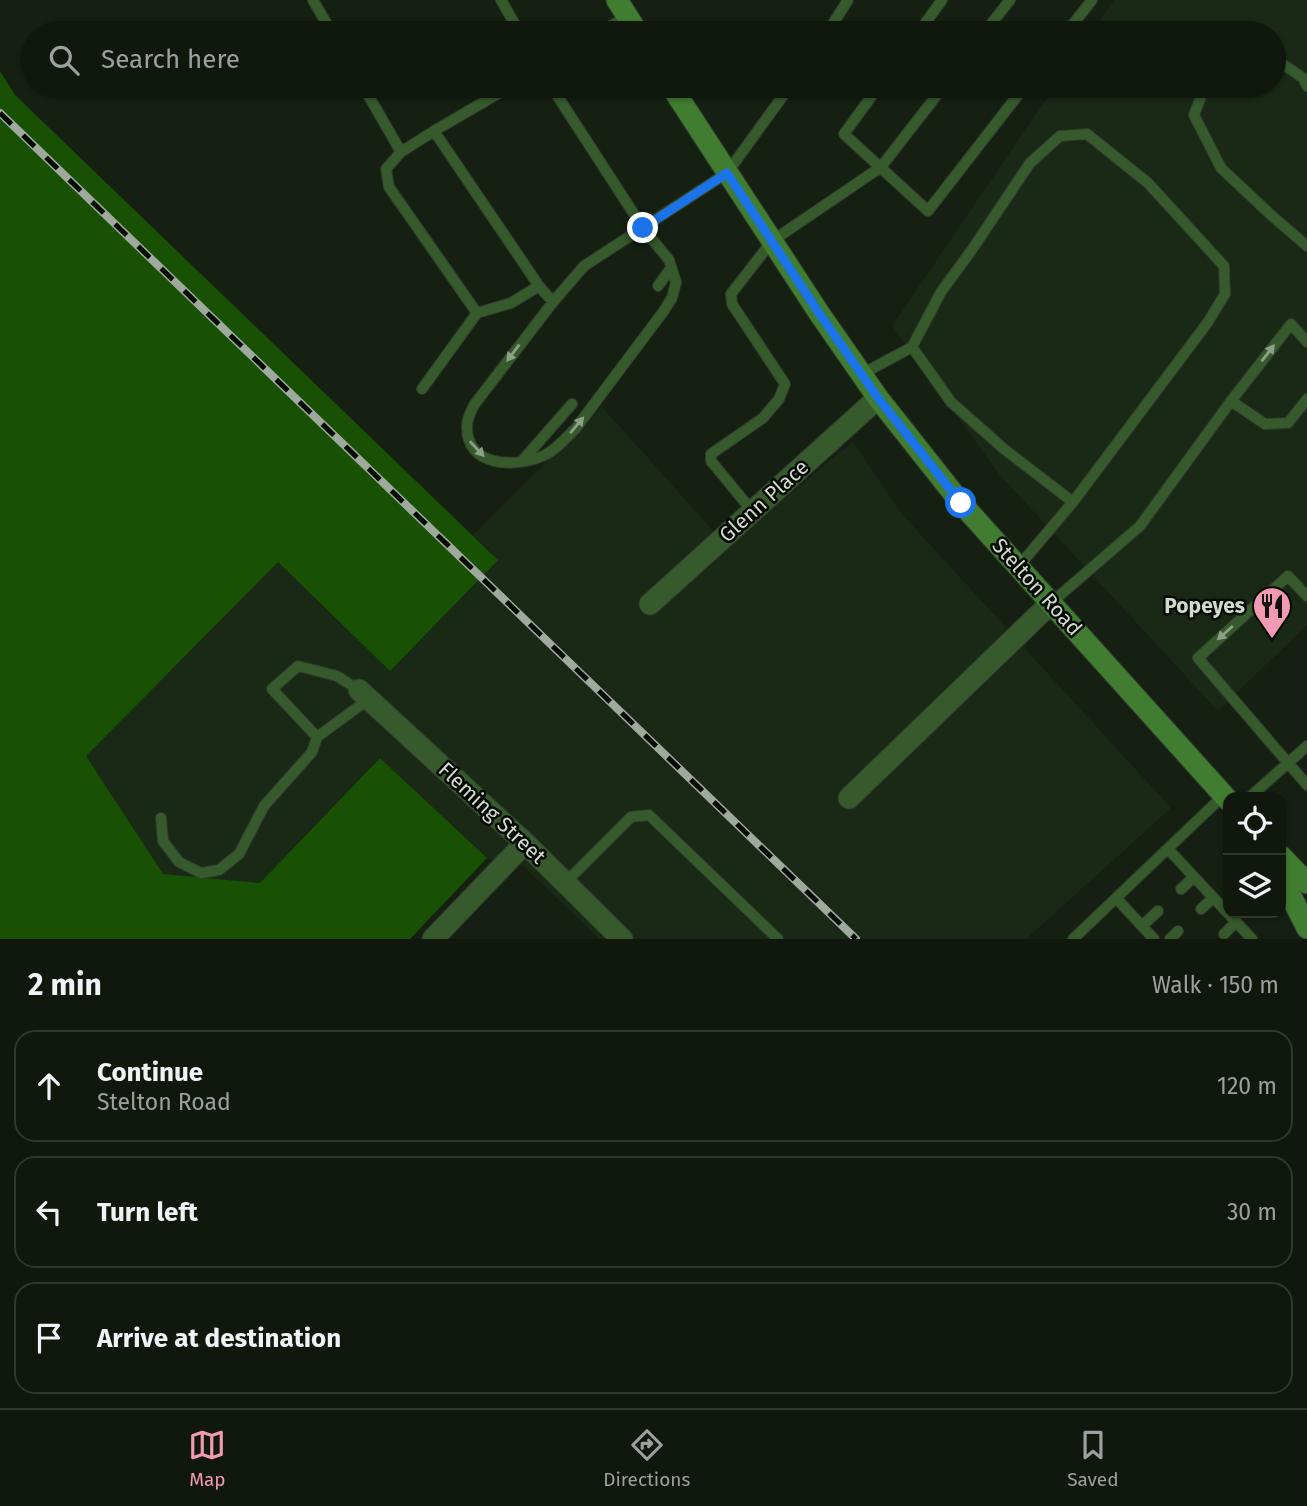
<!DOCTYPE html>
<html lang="en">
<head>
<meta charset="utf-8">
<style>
  body { margin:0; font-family:"Fira Sans",sans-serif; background:#192117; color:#f1f3f6 }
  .controls { position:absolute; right:21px; bottom:21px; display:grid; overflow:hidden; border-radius:14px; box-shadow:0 2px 5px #0004 }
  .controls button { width:63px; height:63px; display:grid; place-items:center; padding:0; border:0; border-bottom:2px solid #30372e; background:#10180e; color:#f1f3f6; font:35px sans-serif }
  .stop { position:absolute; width:21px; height:21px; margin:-16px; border:5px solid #1a73e8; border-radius:50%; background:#fff }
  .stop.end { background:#1a73e8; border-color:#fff; box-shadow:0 2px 7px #0008 }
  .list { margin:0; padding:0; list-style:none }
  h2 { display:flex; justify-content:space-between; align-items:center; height:91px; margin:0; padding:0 28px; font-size:30px }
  h2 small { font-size:23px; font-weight:400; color:#9ca09e }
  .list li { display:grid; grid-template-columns:46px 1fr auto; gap:21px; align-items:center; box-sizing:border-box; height:112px; margin:0 14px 14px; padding:0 14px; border:2px solid #30372e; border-radius:21px }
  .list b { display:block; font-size:26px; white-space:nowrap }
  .list p { margin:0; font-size:23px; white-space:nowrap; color:#9ca09e }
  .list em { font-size:23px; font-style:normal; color:#9ca09e }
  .icon { flex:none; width:38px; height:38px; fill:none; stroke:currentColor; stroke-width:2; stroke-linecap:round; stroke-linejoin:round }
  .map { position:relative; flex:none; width:1307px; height:939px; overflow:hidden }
  .search { position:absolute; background:#10180e; box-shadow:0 2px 5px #0004; left:21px; right:21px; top:21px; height:77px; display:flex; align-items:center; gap:18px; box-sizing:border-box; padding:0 24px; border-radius:38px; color:#9ca09e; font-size:26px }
  .sheet { height:469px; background:#10180e }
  nav { display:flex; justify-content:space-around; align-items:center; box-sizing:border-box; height:98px; border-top:2px solid #30372e; background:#10180e; font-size:19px; color:#9ca09e }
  nav a { display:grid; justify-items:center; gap:4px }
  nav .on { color:#f19ab1 }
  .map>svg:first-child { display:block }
  .built { fill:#1a2916 }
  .green { fill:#195104 }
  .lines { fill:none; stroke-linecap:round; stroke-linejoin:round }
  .lane-casing { stroke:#2f3a2d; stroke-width:12 }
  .street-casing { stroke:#2f3a2d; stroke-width:23 }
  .secondary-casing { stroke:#2f3a2d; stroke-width:23 }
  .lane { stroke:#365a2c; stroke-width:10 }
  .street { stroke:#365a2c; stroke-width:21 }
  .secondary { stroke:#417d31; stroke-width:21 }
  .rail-casing { stroke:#a0a99e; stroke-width:8 }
  .rail { stroke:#050904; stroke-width:5; stroke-dasharray:16; stroke-linecap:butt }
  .oneway { fill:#8ca086 }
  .route { stroke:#1a73e8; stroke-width:9 }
  .labels { text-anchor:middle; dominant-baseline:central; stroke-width:5; stroke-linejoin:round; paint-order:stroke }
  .street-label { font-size:21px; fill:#d2dad0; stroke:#050904 }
  .poi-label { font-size:21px; font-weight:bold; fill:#d2dad0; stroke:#050904; text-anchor:end }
</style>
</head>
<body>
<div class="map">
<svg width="1307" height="939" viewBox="0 0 1307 939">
  <rect width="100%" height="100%" fill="#152013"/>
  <!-- built -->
  <path class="built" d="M1114,0h193v625l-89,86 -219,-237 -107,-148 163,-240h219v-53h-183z
    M602,407l124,138 127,-103 48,71 270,295 -145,131h-426l-78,-74 -35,-7 -107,-100 -120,125 -97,-8 -78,-119 193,-195 112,110 108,-112 -25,-24z"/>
  <!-- green -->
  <path class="green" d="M0,71l15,24 483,465 -108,111 -112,-109 -192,194 77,118 97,9 120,-125 107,100 -77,81h-410z"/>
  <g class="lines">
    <defs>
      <path id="lane" d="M313,0l19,33
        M501,0l19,33
        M597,33l30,-16
        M827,33l21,-33
        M918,33l24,-33
        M984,33l26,-33
        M1066,33l26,-33
        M1274,58l29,20 4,8
        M363,86l38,66 33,-21
        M511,86l-77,45 105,155 14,16 31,-36 143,-93 63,-87
        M551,86l92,142 26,32 7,22 -4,16 -9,14 -87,116c-10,10 -20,22 -33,28 -29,12 -77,11 -76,-30 0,-7 4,-15 7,-21l79,-103
        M879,86l-35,48 84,77 97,-125
        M1205,86l-11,29 27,53 50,47 36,31
        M401,152l-15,17 3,18 88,126 -55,76
        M658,286l13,-18
        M477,313l34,-10 28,-17
        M912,347l29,-55 30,-41 59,-88 30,-27 27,-2 61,49 76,83 1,28 -17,28 -135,180
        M862,374l50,-27 39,55 53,47 69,53 -55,65
        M1231,401l34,23 23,-1 19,-24
        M522,461l50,-57
        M753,512l-42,-51v-7l52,-36 16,-19 6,-15 -53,-80 -1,-10 41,-53 109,-74 63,-81
        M1307,596l-19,-20 -90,82 109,127
        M1051,603l89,-77 91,-125 60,-77 16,18
        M359,690l-22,-14 -39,-10 -26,23 45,48 52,-38
        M1250,797l57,-51
        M161,818l2,23 16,21 22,11 18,-3 20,-16 25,-48 48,-54 5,-15
        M1168,849l84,90
        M565,883l66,-66 18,-2 129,124
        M1181,889l13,-12
        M1116,898l38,41
        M1201,909l12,-11
        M1142,926l16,-15
        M1224,934l12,-12
        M1073,939l151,-144
        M1170,939l8,-8"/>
      <path id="street" d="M650,604l228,-206
        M359,690l166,153 97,96
        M849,798l202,-195
        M433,939l92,-96"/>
      <path id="secondary" d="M617,0l21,33
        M671,86l148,227 59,85 83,105 267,297
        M1281,856l26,27
        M1281,876l26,52"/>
    </defs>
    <!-- lane casing -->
    <use href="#lane" class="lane-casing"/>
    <!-- street casing -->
    <use href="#street" class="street-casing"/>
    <!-- secondary casing -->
    <use href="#secondary" class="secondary-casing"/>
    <!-- lane -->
    <use href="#lane" class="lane"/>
    <!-- street -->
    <use href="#street" class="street"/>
    <!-- secondary -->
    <use href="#secondary" class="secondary"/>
    <defs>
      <path id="rail" d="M0,113l856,826"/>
    </defs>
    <!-- rail casing -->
    <use href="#rail" class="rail-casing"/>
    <!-- rail -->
    <use href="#rail" class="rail"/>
  </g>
  <!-- one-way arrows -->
  <defs><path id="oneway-solid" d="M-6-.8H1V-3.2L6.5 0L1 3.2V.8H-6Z" transform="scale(1.75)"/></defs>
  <g class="oneway">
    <use href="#oneway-solid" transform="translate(513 353) rotate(127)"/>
    <use href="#oneway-solid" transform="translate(1268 353) rotate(-52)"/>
    <use href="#oneway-solid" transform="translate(577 425) rotate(-50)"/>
    <use href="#oneway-solid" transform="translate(477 449) rotate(47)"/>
    <use href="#oneway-solid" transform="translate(1225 633) rotate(138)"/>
  </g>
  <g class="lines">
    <!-- route -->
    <path class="route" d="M643,228l84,-55 92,140 59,85 83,105"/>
  </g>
  <!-- icons -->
  <defs>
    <symbol id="restaurant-pin" viewBox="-11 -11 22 30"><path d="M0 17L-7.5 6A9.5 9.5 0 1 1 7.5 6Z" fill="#f19ab1" stroke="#050904"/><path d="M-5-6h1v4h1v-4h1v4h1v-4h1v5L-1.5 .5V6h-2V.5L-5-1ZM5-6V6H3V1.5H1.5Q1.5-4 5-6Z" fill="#111"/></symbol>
  </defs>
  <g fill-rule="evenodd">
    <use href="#restaurant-pin" x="1250" y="584" width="44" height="60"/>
  </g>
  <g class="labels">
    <!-- street labels -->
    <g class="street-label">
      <text transform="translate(764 501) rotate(-42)">Glenn Place</text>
      <text transform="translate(1037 587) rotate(48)">Stelton Road</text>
      <text transform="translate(492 813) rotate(43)">Fleming Street</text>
    </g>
    <!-- poi labels -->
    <g class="poi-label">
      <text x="1245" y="606">Popeyes</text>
    </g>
  </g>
</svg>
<div class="controls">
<button><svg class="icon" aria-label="locate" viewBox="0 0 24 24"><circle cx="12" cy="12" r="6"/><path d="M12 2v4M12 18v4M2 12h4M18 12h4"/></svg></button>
<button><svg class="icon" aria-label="layers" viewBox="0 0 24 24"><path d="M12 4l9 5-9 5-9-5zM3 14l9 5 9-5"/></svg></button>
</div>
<div class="stop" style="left:961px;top:503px"></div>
<div class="stop end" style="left:643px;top:228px"></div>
<div class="search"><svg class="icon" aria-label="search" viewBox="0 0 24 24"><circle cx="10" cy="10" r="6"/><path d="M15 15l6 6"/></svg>Search here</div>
</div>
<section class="sheet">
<h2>2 min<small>Walk · 150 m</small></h2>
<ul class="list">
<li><svg class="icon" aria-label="ahead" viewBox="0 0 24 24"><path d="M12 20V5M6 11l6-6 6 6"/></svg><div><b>Continue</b><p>Stelton Road</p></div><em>120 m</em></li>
<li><svg class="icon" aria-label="left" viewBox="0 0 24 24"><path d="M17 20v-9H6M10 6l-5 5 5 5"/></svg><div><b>Turn left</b></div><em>30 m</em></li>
<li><svg class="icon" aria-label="arrive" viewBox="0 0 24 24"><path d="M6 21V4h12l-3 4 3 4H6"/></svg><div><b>Arrive at destination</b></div></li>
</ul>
</section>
<nav>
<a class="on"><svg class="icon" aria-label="map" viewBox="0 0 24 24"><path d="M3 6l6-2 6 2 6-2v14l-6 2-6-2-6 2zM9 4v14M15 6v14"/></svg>Map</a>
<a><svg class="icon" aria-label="directions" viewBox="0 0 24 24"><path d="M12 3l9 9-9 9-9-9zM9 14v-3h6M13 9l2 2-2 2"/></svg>Directions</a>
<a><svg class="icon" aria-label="saved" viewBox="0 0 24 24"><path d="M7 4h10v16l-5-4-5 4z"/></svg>Saved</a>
</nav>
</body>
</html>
